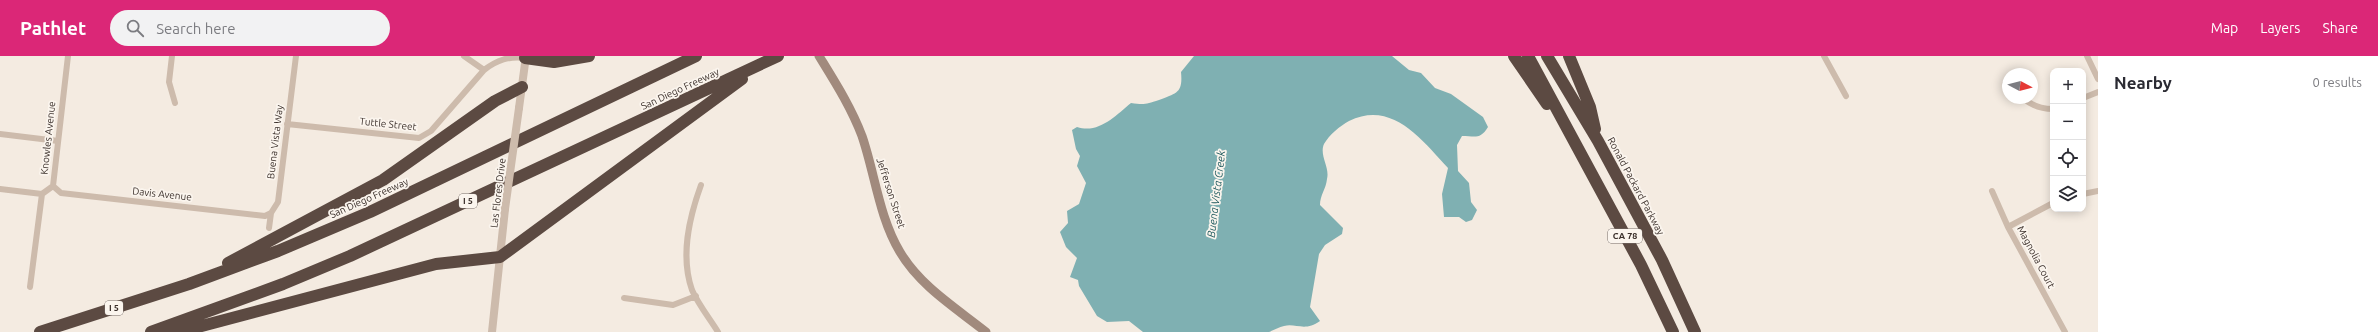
<!DOCTYPE html>
<html lang="en">
<head>
<meta charset="utf-8">
<style>
  body { margin:0; font-family:Ubuntu,sans-serif; background:#f2f2f3; color:#2b2b33 }
  .controls { position:absolute; right:12px; top:12px; display:grid; overflow:hidden; border-radius:8px; box-shadow:0 2px 10px #0003 }
  .controls button { width:36px; height:36px; display:grid; place-items:center; padding:0; border:0; border-bottom:1px solid #e1e1e2; background:#fff; color:#2b2b33; font:20px sans-serif }
  .compass { position:absolute; left:2002px; top:12px; width:36px; height:36px; border-radius:50%; background:#fff; box-shadow:0 2px 10px #0003; rotate:97deg }
  .list { margin:0; padding:0; list-style:none }
  h2 { display:flex; justify-content:space-between; align-items:center; height:52px; margin:0; padding:0 16px; font-size:17px }
  h2 small { font-size:13px; font-weight:400; color:#7c7c81 }
  .icon { flex:none; width:22px; height:22px; fill:none; stroke:currentColor; stroke-width:2; stroke-linecap:round; stroke-linejoin:round }
  .map { position:relative; flex:none; width:2098px; height:276px; overflow:hidden }
  header { display:flex; align-items:center; gap:24px; box-sizing:border-box; height:56px; padding:0 20px; background:#db2777; color:#fff }
  header strong { font-size:19px }
  nav { display:flex; gap:22px; margin-inline-start:auto; font-size:14px }
  .search { width:280px; height:36px; background:#f2f2f3; display:flex; align-items:center; gap:10px; box-sizing:border-box; padding:0 14px; border-radius:22px; color:#7c7c81; font-size:15px }
  main { display:flex }
  aside { flex:1; background:#fff }
  .map>svg:first-child { display:block }
  .water { fill:#7fb0b2 }
  .lines { fill:none; stroke-linecap:round; stroke-linejoin:round }
  .minor { stroke:#cdbbac; stroke-width:6 }
  .tertiary { stroke:#cdbbac; stroke-width:8 }
  .secondary { stroke:#a18a7d; stroke-width:9 }
  .motorway { stroke:#5c4a42; stroke-width:12 }
  .tertiary-bridge { stroke:#cdbbac; stroke-width:8 }
  .labels { text-anchor:middle; dominant-baseline:central; stroke-width:3.5; stroke-linejoin:round; paint-order:stroke }
  .shield { fill:#fbf5ee; stroke:#756b66; stroke-width:1 }
  .shield-label { font-size:9px; font-weight:bold; fill:#3b302b }
  .street-label { font-size:10px; fill:#3b302b; stroke:#fbf5ee }
  .water-label { font-size:11px; font-style:italic; fill:#1f5a5e; stroke:#fbf5ee }
</style>
</head>
<body>
<header>
<strong>Pathlet</strong>
<div class="search"><svg class="icon" aria-label="search" viewBox="0 0 24 24"><circle cx="10" cy="10" r="6"/><path d="M15 15l6 6"/></svg>Search here</div>
<nav><a>Map</a><a>Layers</a><a>Share</a></nav>
</header>
<main>
<div class="map">
<svg width="2098" height="276" viewBox="0 0 2098 276">
  <rect width="100%" height="100%" fill="#f4ebe1"/>
  <!-- water -->
  <path class="water" d="M1194,0h198l17,14 12,3 14,15 16,6 32,23 5,10c-8,13 -13,9 -26,9l-5,9 1,26 11,12 2,19 6,8 -5,10 -6,2 -7,-5h-15l-2,-23 6,-26c-27,-29 -56,-68 -99,-47 -9,5 -20,14 -25,23 -5,11 6,23 3,35 -1,10 -7,16 -7,26l23,23 -1,6 -17,11 -6,9 -9,53 10,14c-15,11 -24,2 -36,5 -5,1 -10,4 -15,6h-126l-14,-11 -22,1 -10,-6 -18,-30 -1,-6 -8,-3 7,-19 -11,-11 -6,-15 8,-9 -1,-12 12,-7 7,-21 -9,-17 3,-10 -4,-7 -4,-19 5,-3c22,7 38,-11 54,-24 14,2 15,1 28,-3 18,-7 24,-7 22,-28z"/>
  <g class="lines">
    <!-- minor -->
    <path class="minor" d="M172,0l-3,26 6,21
      M464,0l20,14
      M1824,0l22,40
      M2087,0l11,23
      M2005,28l3,2
      M2023,42c9,8 18,11 30,11
      M2083,42l15,-6
      M287,68l132,14 12,-7 53,-61c13,-10 25,-14 41,-12
      M0,78l58,7
      M701,129c-12,33 -21,71 -9,105 6,14 18,29 26,42
      M53,130l8,7 204,23 6,-3
      M0,133l42,5
      M1992,135l16,36 57,105
      M2083,138l15,-3
      M2008,171l45,-24
      M269,172l2,-15 7,-11 18,-146
      M30,231l12,-93 11,-8 15,-130
      M624,242l49,7 23,-9"/>
    <!-- tertiary -->
    <path class="tertiary" d="M519,52l7,-52
      M492,276l13,-123"/>
    <!-- secondary -->
    <path class="secondary" d="M819,0c16,26 32,51 43,80 13,38 17,81 38,116 20,34 56,56 86,80"/>
    <!-- motorway -->
    <path class="motorway" d="M1514,0l33,48
      M1528,0l113,209 32,67
      M1547,0l51,85 64,119 33,72
      M1569,0l21,51 5,22
      M525,2l29,4 35,-6
      M228,207l155,-83 112,-79 27,-14
      M40,276l149,-48 89,-33 92,-39 326,-156
      M151,276l132,-48 67,-28 428,-200
      M171,276l23,-4 242,-64 64,-7 242,-178"/>
    <!-- tertiary-bridge -->
    <path class="tertiary-bridge" d="M505,153l14,-101"/>
  </g>
  <g class="labels">
    <!-- shield labels -->
    <g class="shield">
      <rect x="459" y="138" width="18" height="14" rx="3"/>
      <rect x="1608" y="173" width="34" height="14" rx="3"/>
      <rect x="105" y="245" width="18" height="14" rx="3"/>
    </g>
    <g class="shield-label">
      <text x="468" y="145">I 5</text>
      <text x="1625" y="180">CA 78</text>
      <text x="114" y="252">I 5</text>
    </g>
    <!-- street labels -->
    <g class="street-label">
      <text transform="translate(680 33) rotate(-25)">San Diego Freeway</text>
      <text transform="translate(388 68) rotate(6)">Tuttle Street</text>
      <text transform="translate(48 82) rotate(-84)">Knowles Avenue</text>
      <text transform="translate(275 86) rotate(-83)">Buena Vista Way</text>
      <text transform="translate(1636 130) rotate(62)">Ronald Packard Parkway</text>
      <text transform="translate(498 137) rotate(-83)">Las Flores Drive</text>
      <text transform="translate(891 137) rotate(72)">Jefferson Street</text>
      <text transform="translate(162 138) rotate(6)">Davis Avenue</text>
      <text transform="translate(369 142) rotate(-24)">San Diego Freeway</text>
      <text transform="translate(2036 201) rotate(62)">Magnolia Court</text>
    </g>
    <!-- water labels -->
    <g class="water-label">
      <text transform="translate(1216 138) rotate(-83)">Buena Vista Creek</text>
    </g>
  </g>
</svg>
<div class="controls">
<button>+</button>
<button>−</button>
<button><svg class="icon" aria-label="locate" viewBox="0 0 24 24"><circle cx="12" cy="12" r="6"/><path d="M12 2v4M12 18v4M2 12h4M18 12h4"/></svg></button>
<button><svg class="icon" aria-label="layers" viewBox="0 0 24 24"><path d="M12 4l9 5-9 5-9-5zM3 14l9 5 9-5"/></svg></button>
</div>
<svg class="compass" viewBox="-18 -18 36 36"><path d="M0-13l5 13h-10z" fill="#e53935"/><path d="M0 13l5-13h-10z" fill="#7c7c81"/></svg>
</div>
<aside>
<h2>Nearby<small>0 results</small></h2>
<ul class="list">
</ul>
</aside>
</main>
</body>
</html>
